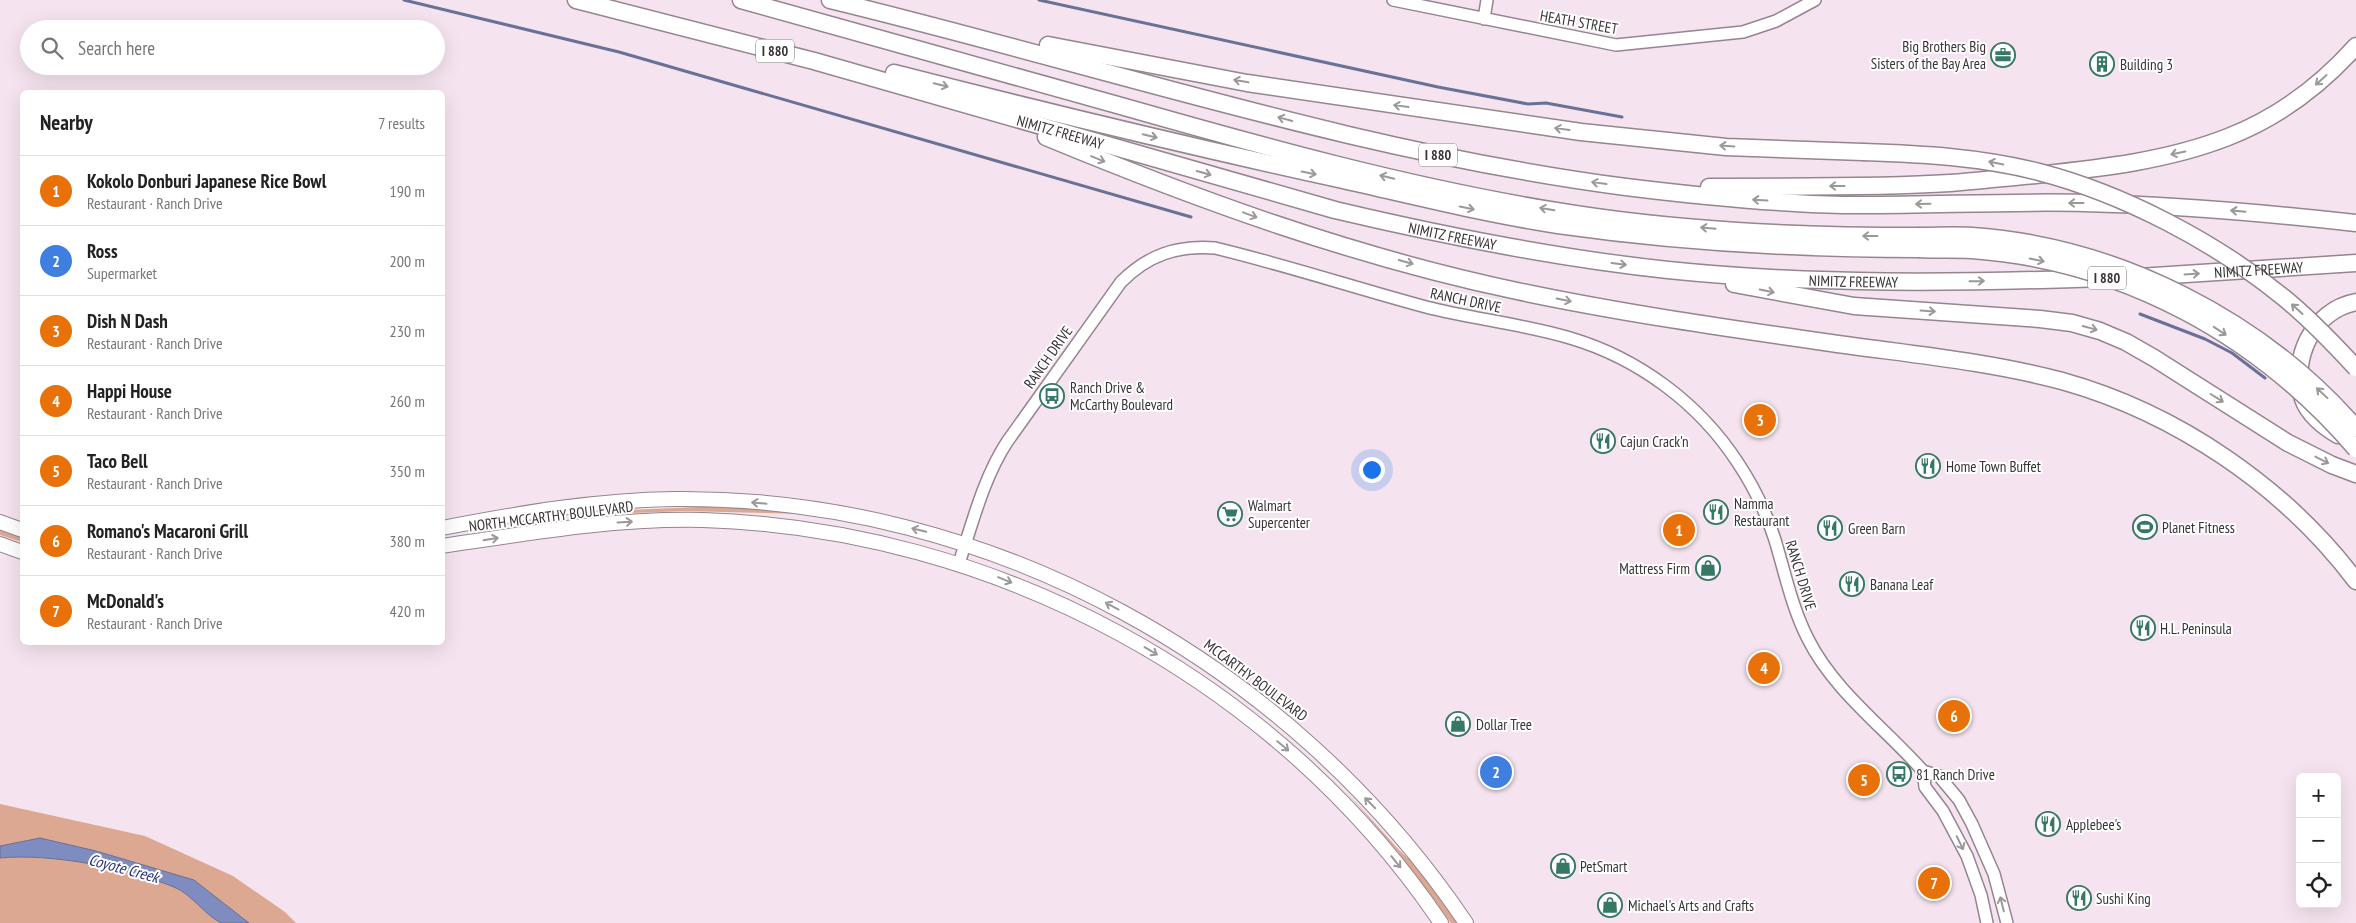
<!DOCTYPE html>
<html lang="en">
<head>
<meta charset="utf-8">
<style>
  body { margin:0; font-family:"PT Sans Narrow",sans-serif; background:#f2f2f2; color:#222 }
  .controls { position:absolute; right:15px; bottom:15px; display:grid; overflow:hidden; border-radius:8px; box-shadow:0 5px 20px #0002 }
  .controls button { width:45px; height:45px; display:grid; place-items:center; padding:0; border:0; border-bottom:1px solid #e0e0e0; background:#fff; color:#222; font:25px sans-serif }
  .you { position:absolute; left:1371px; top:469px; width:18px; height:18px; margin:-12px; border:4px solid #fff; border-radius:50%; background:#1a73e8; box-shadow:0 0 0 8px #1a73e833 }
  .badge { display:grid; place-items:center; width:32px; height:32px; border-radius:50%; background:#db2777; color:#fff; font-size:16px; font-weight:700 }
  .pin { position:absolute; translate:-50% -50%; border:2px solid #fff; box-shadow:0 1px 5px #0006 }
  .list { margin:0; padding:0; list-style:none }
  h2 { display:flex; justify-content:space-between; align-items:center; height:65px; margin:0; padding:0 20px; font-size:21px }
  h2 small { font-size:16px; font-weight:400; color:#767676 }
  .list li { display:grid; grid-template-columns:32px 1fr auto; gap:15px; align-items:center; box-sizing:border-box; height:70px; padding:0 20px; border-top:1px solid #e0e0e0 }
  .list b { display:block; font-size:19px; white-space:nowrap }
  .list p { margin:0; font-size:16px; white-space:nowrap; color:#767676 }
  .list em { font-size:16px; font-style:normal; color:#767676 }
  .icon { flex:none; width:28px; height:28px; fill:none; stroke:currentColor; stroke-width:2; stroke-linecap:round; stroke-linejoin:round }
  .map { position:relative; flex:none; width:2356px; height:923px; overflow:hidden }
  .search { position:absolute; background:#fff; box-shadow:0 5px 20px #0002; left:20px; top:20px; width:425px; height:55px; display:flex; align-items:center; gap:12px; box-sizing:border-box; padding:0 18px; border-radius:28px; color:#767676; font-size:19px }
  .panel { position:absolute; background:#fff; box-shadow:0 5px 20px #0002; left:20px; top:90px; width:425px; height:555px; border-radius:8px }
  .map>svg:first-child { display:block }
  .green { fill:#dda891 }
  .water { fill:#7e8cbf; stroke:#697196 }
  .lines { fill:none; stroke-linecap:round; stroke-linejoin:round }
  .stream { stroke:#697196; stroke-width:3 }
  .minor-casing { stroke:#94858f; stroke-width:14 }
  .major-casing { stroke:#94858f; stroke-width:16 }
  .highway-casing { stroke:#94858f; stroke-width:19 }
  .minor { stroke:#fff; stroke-width:11 }
  .major { stroke:#fff; stroke-width:14 }
  .highway { stroke:#fff; stroke-width:16 }
  .highway-bridge-casing { stroke:#94858f; stroke-width:19; stroke-linecap:butt }
  .highway-bridge { stroke:#fff; stroke-width:16 }
  .oneway { stroke:#9c989a }
  .labels { text-anchor:middle; dominant-baseline:central; stroke-width:4; stroke-linejoin:round; paint-order:stroke }
  .shield { fill:#fff; stroke:#747072; stroke-width:1 }
  .shield-label { font-size:14px; font-weight:bold; fill:#393236 }
  .street-label { font-size:15px; fill:#393236; stroke:#fff }
  .poi-label { font-size:15px; fill:#393236; stroke:#fff; text-anchor:start }
  .water-label { font-size:16px; font-style:italic; fill:#2a3574; stroke:#fff }
</style>
</head>
<body>
<div class="map">
<svg width="2356" height="923" viewBox="0 0 2356 923">
  <rect width="100%" height="100%" fill="#f5e4ef"/>
  <!-- green -->
  <path class="green" d="M746,505l86,10 65,13 40,12 -129,-26 -124,-3 -104,4 48,-5z
    M0,526l22,7v9l-22,-7z
    M1345,790l54,60 23,21 38,52h-9l-52,-70z
    M0,804l145,32 88,40 52,36 11,11h-296z"/>
  <!-- water -->
  <path class="water" d="M40,838l56,13 98,29 55,43c-8,0 -20,0 -27,0 -13,-4 -31,-29 -46,-35 -46,-20 -126,-35 -176,-30v-12z"/>
  <g class="lines">
    <!-- stream -->
    <path class="stream" d="M404,0l215,52 572,165
      M1039,0l399,87 90,17 18,-1 76,14
      M2140,314l65,25 27,14 33,25"/>
    <defs>
      <path id="minor" d="M1393,0l223,45 127,-13 33,-11 39,-21
        M1484,19l3,-19
        M959,563c14,-41 24,-84 48,-121l114,-160c27,-27 56,-37 94,-34 71,17 140,40 211,59 47,12 97,17 144,31 68,20 129,65 168,125 16,24 28,49 37,77 10,33 17,68 33,99 26,52 77,89 115,132l16,5 20,24 13,24 22,50 13,49
        M1923,771l2,16 18,24 24,45 14,39 6,28"/>
      <path id="major" d="M0,522l22,8
        M442,528c78,-15 154,-28 233,-29 315,-3 616,164 791,424
        M0,544l22,8
        M442,546c87,-13 173,-28 261,-26 292,9 574,160 738,403"/>
      <g id="highway">
        <path id="s1" d="M576,0l238,61 521,149c110,26 221,48 333,60 145,15 291,13 436,8"/>
        <path d="M741,0c127,35 253,71 380,106 144,41 288,81 435,105 120,20 242,25 363,25"/>
        <path d="M830,0c265,64 525,152 796,187 72,9 144,16 217,18 80,1 161,-4 241,-2 91,2 182,10 272,20"/>
        <path d="M1048,45l199,38 334,49 145,15 137,5"/>
        <path d="M894,73c149,38 298,74 449,107 71,16 142,34 215,45 120,17 240,24 361,24"/>
        <path d="M1046,137c152,63 309,120 471,154 104,22 209,37 314,52 77,11 156,18 231,38 115,32 223,106 294,200"/>
        <path d="M1709,187c80,-1 161,1 241,-4 29,-2 58,-6 86,-8 65,-7 131,-14 192,-38 49,-19 93,-52 128,-91"/>
        <path id="s2" d="M2139,277l217,-14"/>
        <path d="M1734,284l120,22 186,13 32,4 28,8 26,11 28,16 134,85 44,22 24,9"/>
        <path d="M2338,435c-14,-8 -30,-21 -35,-36 -13,-40 10,-89 53,-97"/>
      </g>
    </defs>
    <!-- minor casing -->
    <use href="#minor" class="minor-casing"/>
    <!-- major casing -->
    <use href="#major" class="major-casing"/>
    <!-- highway casing -->
    <use href="#highway" class="highway-casing"/>
    <!-- minor -->
    <use href="#minor" class="minor"/>
    <!-- major -->
    <use href="#major" class="major"/>
    <!-- highway -->
    <use href="#highway" class="highway"/>
    <defs>
      <path id="highway-bridge" d="M1863,152c59,2 118,5 176,20 85,22 176,70 244,125 26,21 50,46 73,71
        M1919,236c18,0 35,-1 53,0 145,10 289,83 384,192
        M1919,249c17,1 35,0 53,1 151,11 286,85 384,199"/>
    </defs>
    <!-- highway-bridge casing -->
    <use href="#highway-bridge" class="highway-bridge-casing"/>
    <!-- highway-bridge -->
    <use href="#highway-bridge" class="highway-bridge"/>
  </g>
  <!-- one-way arrows -->
  <defs><path id="oneway-shaft" d="M-6 0H5M1.5-3L5.5 0L1.5 3" fill="none" stroke-width="1.6" stroke-linecap="round" stroke-linejoin="round" transform="scale(1.25)"/></defs>
  <g class="oneway">
    <use href="#oneway-shaft" transform="translate(2321 80) rotate(138)"/>
    <use href="#oneway-shaft" transform="translate(1241 81) rotate(-170)"/>
    <use href="#oneway-shaft" transform="translate(941 85) rotate(14)"/>
    <use href="#oneway-shaft" transform="translate(1401 106) rotate(-172)"/>
    <use href="#oneway-shaft" transform="translate(1285 119) rotate(-165)"/>
    <use href="#oneway-shaft" transform="translate(1562 129) rotate(-172)"/>
    <use href="#oneway-shaft" transform="translate(1150 136) rotate(13)"/>
    <use href="#oneway-shaft" transform="translate(1727 146) rotate(-176)"/>
    <use href="#oneway-shaft" transform="translate(2178 153) rotate(168)"/>
    <use href="#oneway-shaft" transform="translate(1098 159) rotate(22)"/>
    <use href="#oneway-shaft" transform="translate(1996 163) rotate(-168)"/>
    <use href="#oneway-shaft" transform="translate(1204 173) rotate(16)"/>
    <use href="#oneway-shaft" transform="translate(1309 173) rotate(12)"/>
    <use href="#oneway-shaft" transform="translate(1387 177) rotate(-166)"/>
    <use href="#oneway-shaft" transform="translate(1599 183) rotate(-172)"/>
    <use href="#oneway-shaft" transform="translate(1837 186) rotate(180)"/>
    <use href="#oneway-shaft" transform="translate(1760 200) rotate(-177)"/>
    <use href="#oneway-shaft" transform="translate(2076 203) rotate(-180)"/>
    <use href="#oneway-shaft" transform="translate(1923 204) rotate(179)"/>
    <use href="#oneway-shaft" transform="translate(1467 208) rotate(12)"/>
    <use href="#oneway-shaft" transform="translate(1547 209) rotate(-170)"/>
    <use href="#oneway-shaft" transform="translate(2238 211) rotate(-175)"/>
    <use href="#oneway-shaft" transform="translate(1250 215) rotate(20)"/>
    <use href="#oneway-shaft" transform="translate(1708 228) rotate(-175)"/>
    <use href="#oneway-shaft" transform="translate(1870 236) rotate(180)"/>
    <use href="#oneway-shaft" transform="translate(2037 260) rotate(12)"/>
    <use href="#oneway-shaft" transform="translate(1406 262) rotate(16)"/>
    <use href="#oneway-shaft" transform="translate(1619 264) rotate(7)"/>
    <use href="#oneway-shaft" transform="translate(2192 274) rotate(-4)"/>
    <use href="#oneway-shaft" transform="translate(1977 281) rotate(-1)"/>
    <use href="#oneway-shaft" transform="translate(1767 291) rotate(12)"/>
    <use href="#oneway-shaft" transform="translate(1564 300) rotate(11)"/>
    <use href="#oneway-shaft" transform="translate(2297 309) rotate(-138)"/>
    <use href="#oneway-shaft" transform="translate(1928 311) rotate(4)"/>
    <use href="#oneway-shaft" transform="translate(2090 328) rotate(15)"/>
    <use href="#oneway-shaft" transform="translate(2220 331) rotate(33)"/>
    <use href="#oneway-shaft" transform="translate(2322 393) rotate(-137)"/>
    <use href="#oneway-shaft" transform="translate(2217 398) rotate(32)"/>
    <use href="#oneway-shaft" transform="translate(2322 460) rotate(27)"/>
    <use href="#oneway-shaft" transform="translate(759 503) rotate(-175)"/>
    <use href="#oneway-shaft" transform="translate(625 522) rotate(-3)"/>
    <use href="#oneway-shaft" transform="translate(919 530) rotate(-166)"/>
    <use href="#oneway-shaft" transform="translate(491 539) rotate(-9)"/>
    <use href="#oneway-shaft" transform="translate(1005 580) rotate(22)"/>
    <use href="#oneway-shaft" transform="translate(1112 606) rotate(-152)"/>
    <use href="#oneway-shaft" transform="translate(1151 651) rotate(31)"/>
    <use href="#oneway-shaft" transform="translate(1283 746) rotate(40)"/>
    <use href="#oneway-shaft" transform="translate(1370 803) rotate(-135)"/>
    <use href="#oneway-shaft" transform="translate(1960 843) rotate(64)"/>
    <use href="#oneway-shaft" transform="translate(1396 862) rotate(51)"/>
    <use href="#oneway-shaft" transform="translate(2002 904) rotate(-104)"/>
  </g>
  <!-- icons -->
  <defs>
    <symbol id="office-ring" viewBox="-11 -11 22 22"><circle r="9.5" fill="#fff" stroke="#377765" stroke-width="1.5"/><path d="M-6-3h4V-5.5h4V-3h4V5H-6ZM-1-4.5V-3h2v-1.5ZM-6 0V1H6V0Z" fill="#377765"/></symbol>
    <symbol id="building-ring" viewBox="-11 -11 22 22"><circle r="9.5" fill="#fff" stroke="#377765" stroke-width="1.5"/><path d="M-4-6H4V6H1V3H-1V6H-4ZM-2.5-4.3h1.7v1.8h-1.7ZM.8-4.3h1.7v1.8H.8ZM-2.5-1h1.7V.8h-1.7ZM.8-1h1.7V.8H.8Z" fill="#377765"/></symbol>
    <symbol id="bus-ring" viewBox="-11 -11 22 22"><circle r="9.5" fill="#fff" stroke="#377765" stroke-width="1.5"/><path d="M-5-6H5V4H4V6H2V4H-2V6H-4V4H-5ZM-3.5-4V0h7V-4ZM-3.5 1.2v1.5H-2V1.2ZM2 1.2v1.5H3.5V1.2Z" fill="#377765"/></symbol>
    <symbol id="restaurant-ring" viewBox="-11 -11 22 22"><circle r="9.5" fill="#fff" stroke="#377765" stroke-width="1.5"/><path d="M-5-6h1v4h1v-4h1v4h1v-4h1v5L-1.5 .5V6h-2V.5L-5-1ZM5-6V6H3V1.5H1.5Q1.5-4 5-6Z" fill="#377765"/></symbol>
    <symbol id="supermarket-ring" viewBox="-11 -11 22 22"><circle r="9.5" fill="#fff" stroke="#377765" stroke-width="1.5"/><path d="M-6-5.5h2.5l.6 2H6L4.5 2H-2.5L-4.4-4H-6ZM-1.5 3.2a1.3 1.3 0 1 0 .1 0ZM3 3.2a1.3 1.3 0 1 0 .1 0Z" fill="#377765"/></symbol>
    <symbol id="stadium-ring" viewBox="-11 -11 22 22"><circle r="9.5" fill="#fff" stroke="#377765" stroke-width="1.5"/><path d="M0-5a6.5 5 0 1 0 0 10a6.5 5 0 1 0 0-10ZM-3.5-1.8h7v3.6h-7Z" fill="#377765"/></symbol>
    <symbol id="shop-ring" viewBox="-11 -11 22 22"><circle r="9.5" fill="#fff" stroke="#377765" stroke-width="1.5"/><path d="M-5-2.5h2.3a2.7 3.5 0 0 1 5.4 0H5L5.5 6h-11ZM-1.5-2.5h3a1.5 2.3 0 0 0-3 0Z" fill="#377765"/></symbol>
  </defs>
  <g fill-rule="evenodd">
    <use href="#office-ring" x="1989" y="41" width="28" height="28"/>
    <use href="#building-ring" x="2088" y="50" width="28" height="28"/>
    <use href="#bus-ring" x="1038" y="382" width="28" height="28"/>
    <use href="#restaurant-ring" x="1589" y="427" width="28" height="28"/>
    <use href="#restaurant-ring" x="1914" y="452" width="28" height="28"/>
    <use href="#restaurant-ring" x="1702" y="498" width="28" height="28"/>
    <use href="#supermarket-ring" x="1216" y="500" width="28" height="28"/>
    <use href="#stadium-ring" x="2131" y="513" width="28" height="28"/>
    <use href="#restaurant-ring" x="1816" y="514" width="28" height="28"/>
    <use href="#shop-ring" x="1694" y="554" width="28" height="28"/>
    <use href="#restaurant-ring" x="1838" y="570" width="28" height="28"/>
    <use href="#restaurant-ring" x="2129" y="614" width="28" height="28"/>
    <use href="#shop-ring" x="1444" y="710" width="28" height="28"/>
    <use href="#bus-ring" x="1885" y="760" width="28" height="28"/>
    <use href="#restaurant-ring" x="2034" y="810" width="28" height="28"/>
    <use href="#shop-ring" x="1549" y="852" width="28" height="28"/>
    <use href="#restaurant-ring" x="2065" y="884" width="28" height="28"/>
    <use href="#shop-ring" x="1596" y="891" width="28" height="28"/>
  </g>
  <g class="labels">
    <!-- shield labels -->
    <g class="shield">
      <rect x="756" y="39.5" width="38" height="23" rx="4"/>
      <rect x="1419" y="143.5" width="38" height="23" rx="4"/>
      <rect x="2088" y="266.5" width="38" height="23" rx="4"/>
    </g>
    <g class="shield-label">
      <text x="775" y="51">I 880</text>
      <text x="1438" y="155">I 880</text>
      <text x="2107" y="278">I 880</text>
    </g>
    <!-- street labels -->
    <g class="street-label">
      <text transform="translate(1579 22) rotate(10)">HEATH STREET</text>
      <text stroke="none"><textPath href="#s1" startOffset="502">NIMITZ FREEWAY</textPath></text>
      <text stroke="none"><textPath href="#s1" startOffset="908">NIMITZ FREEWAY</textPath></text>
      <text stroke="none"><textPath href="#s2" startOffset="120">NIMITZ FREEWAY</textPath></text>
      <text stroke="none"><textPath href="#s1" startOffset="1312">NIMITZ FREEWAY</textPath></text>
      <text transform="translate(1466 300) rotate(12)">RANCH DRIVE</text>
      <text transform="translate(1048 357) rotate(-55)">RANCH DRIVE</text>
      <text transform="translate(551 516) rotate(-7)">NORTH MCCARTHY BOULEVARD</text>
      <text transform="translate(1801 575) rotate(73)">RANCH DRIVE</text>
      <text transform="translate(1256 680) rotate(37)">MCCARTHY BOULEVARD</text>
    </g>
    <!-- poi labels -->
    <g class="poi-label">
      <text x="1986" y="46" text-anchor="end">Big Brothers Big<tspan x="1986" dy="17">Sisters of the Bay Area</tspan></text>
      <text x="2120" y="64">Building 3</text>
      <text x="1070" y="387">Ranch Drive &amp;<tspan x="1070" dy="17">McCarthy Boulevard</tspan></text>
      <text x="1620" y="441">Cajun Crack'n</text>
      <text x="1946" y="466">Home Town Buffet</text>
      <text x="1734" y="503">Namma<tspan x="1734" dy="17">Restaurant</tspan></text>
      <text x="1248" y="505">Walmart<tspan x="1248" dy="17">Supercenter</tspan></text>
      <text x="2162" y="527">Planet Fitness</text>
      <text x="1848" y="528">Green Barn</text>
      <text x="1690" y="568" text-anchor="end">Mattress Firm</text>
      <text x="1870" y="584">Banana Leaf</text>
      <text x="2160" y="628">H.L. Peninsula</text>
      <text x="1476" y="724">Dollar Tree</text>
      <text x="1916" y="774">81 Ranch Drive</text>
      <text x="2066" y="824">Applebee's</text>
      <text x="1580" y="866">PetSmart</text>
      <text x="2096" y="898">Sushi King</text>
      <text x="1628" y="905">Michael's Arts and Crafts</text>
    </g>
    <!-- water labels -->
    <g class="water-label">
      <text transform="translate(124 868) rotate(15)">Coyote Creek</text>
    </g>
  </g>
</svg>
<div class="controls">
<button>+</button>
<button>−</button>
<button><svg class="icon" aria-label="locate" viewBox="0 0 24 24"><circle cx="12" cy="12" r="6"/><path d="M12 2v4M12 18v4M2 12h4M18 12h4"/></svg></button>
</div>
<div class="you"></div>
<div class="pin badge" style="left:1679px;top:530px;background:#e8710a">1</div>
<div class="pin badge" style="left:1496px;top:772px;background:#3f7fe0">2</div>
<div class="pin badge" style="left:1760px;top:420px;background:#e8710a">3</div>
<div class="pin badge" style="left:1764px;top:668px;background:#e8710a">4</div>
<div class="pin badge" style="left:1864px;top:780px;background:#e8710a">5</div>
<div class="pin badge" style="left:1954px;top:716px;background:#e8710a">6</div>
<div class="pin badge" style="left:1934px;top:883px;background:#e8710a">7</div>
<div class="search"><svg class="icon" aria-label="search" viewBox="0 0 24 24"><circle cx="10" cy="10" r="6"/><path d="M15 15l6 6"/></svg>Search here</div>
<section class="panel">
<h2>Nearby<small>7 results</small></h2>
<ul class="list">
<li><span class="badge" style="background:#e8710a">1</span><div><b>Kokolo Donburi Japanese Rice Bowl</b><p>Restaurant · Ranch Drive</p></div><em>190 m</em></li>
<li><span class="badge" style="background:#3f7fe0">2</span><div><b>Ross</b><p>Supermarket</p></div><em>200 m</em></li>
<li><span class="badge" style="background:#e8710a">3</span><div><b>Dish N Dash</b><p>Restaurant · Ranch Drive</p></div><em>230 m</em></li>
<li><span class="badge" style="background:#e8710a">4</span><div><b>Happi House</b><p>Restaurant · Ranch Drive</p></div><em>260 m</em></li>
<li><span class="badge" style="background:#e8710a">5</span><div><b>Taco Bell</b><p>Restaurant · Ranch Drive</p></div><em>350 m</em></li>
<li><span class="badge" style="background:#e8710a">6</span><div><b>Romano's Macaroni Grill</b><p>Restaurant · Ranch Drive</p></div><em>380 m</em></li>
<li><span class="badge" style="background:#e8710a">7</span><div><b>McDonald's</b><p>Restaurant · Ranch Drive</p></div><em>420 m</em></li>
</ul>
</section>
</div>
</body>
</html>
